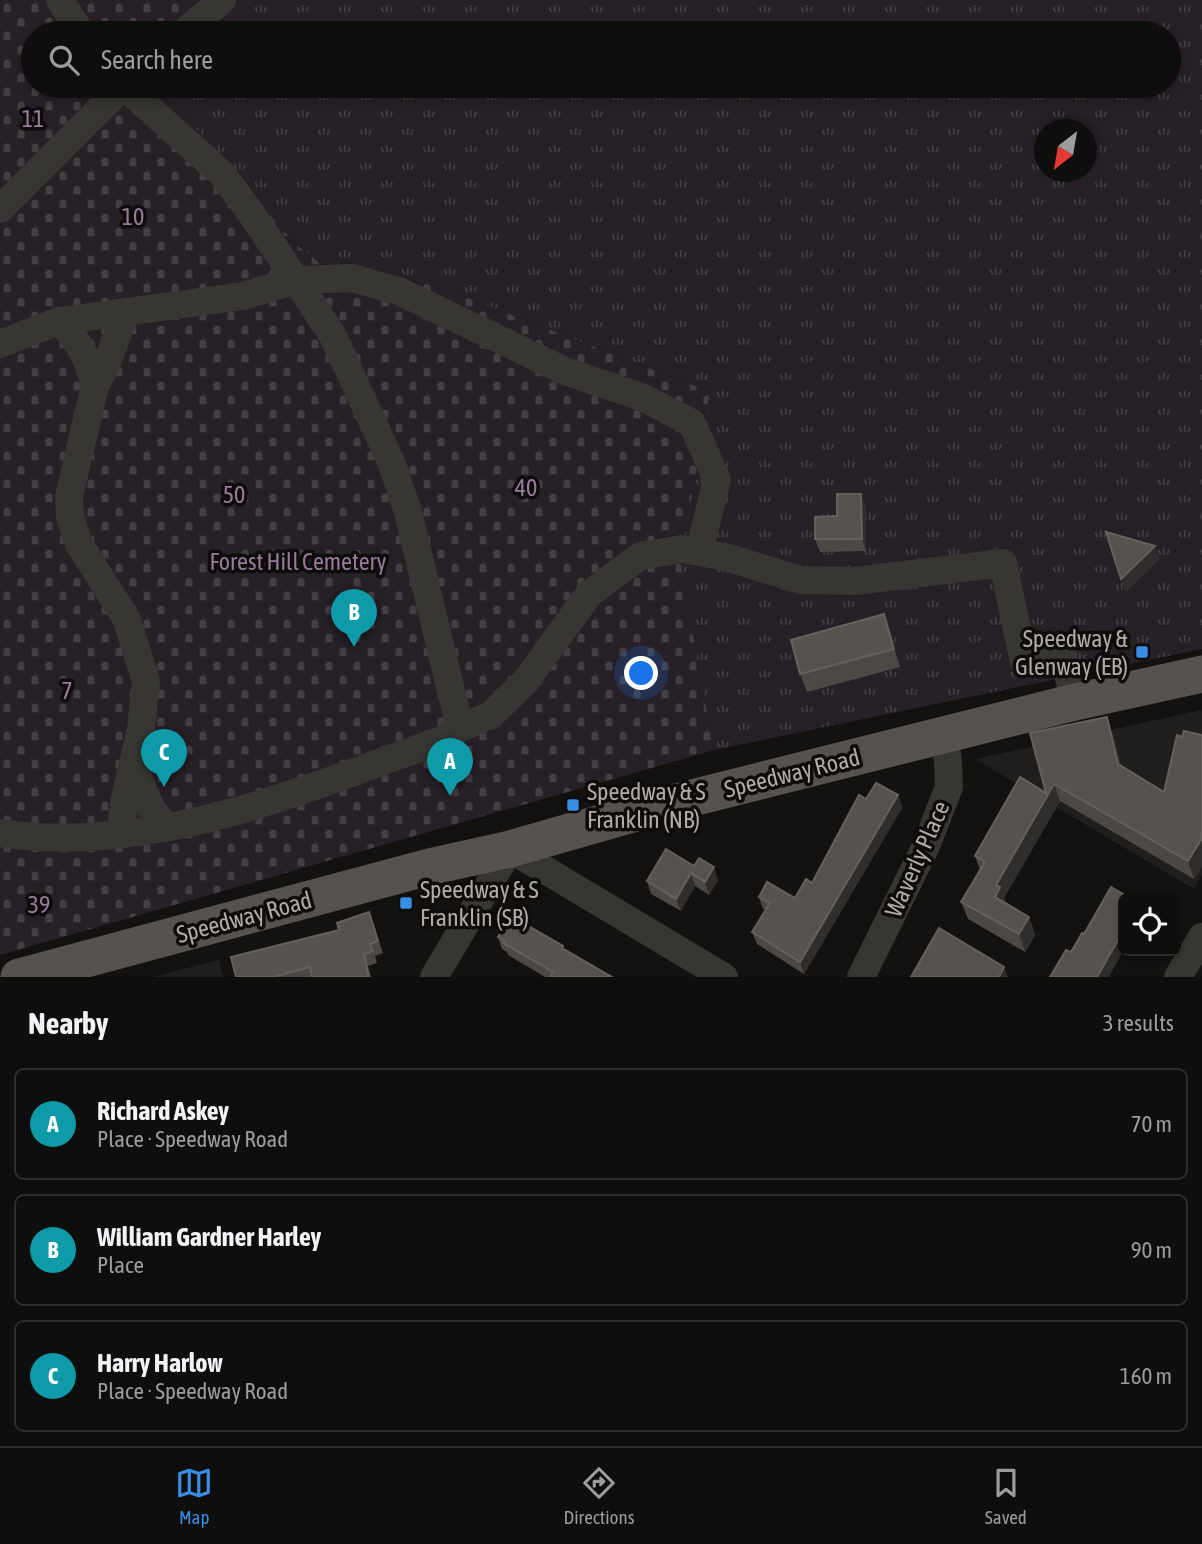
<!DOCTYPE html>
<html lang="en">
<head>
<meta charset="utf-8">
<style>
  body { margin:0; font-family:"Asap Condensed",sans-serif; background:#1c1c1b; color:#f1f3f6 }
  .controls { position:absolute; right:21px; bottom:21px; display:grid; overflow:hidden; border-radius:10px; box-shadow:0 4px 10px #0003 }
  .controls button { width:63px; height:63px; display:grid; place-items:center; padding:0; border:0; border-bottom:2px solid #2e2e2e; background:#0e0e0d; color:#f1f3f6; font:35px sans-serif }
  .compass { position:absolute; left:1034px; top:119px; width:63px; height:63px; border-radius:50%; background:#0e0e0d; box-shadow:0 4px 10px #0003; rotate:211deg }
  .you { position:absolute; left:642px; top:674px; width:24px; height:24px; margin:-18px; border:5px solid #fff; border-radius:50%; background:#1a73e8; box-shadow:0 0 0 10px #1a73e833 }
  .badge { display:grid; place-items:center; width:46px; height:46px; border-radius:50%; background:#388de4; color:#fff; font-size:23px; font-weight:700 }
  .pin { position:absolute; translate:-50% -58px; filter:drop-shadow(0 2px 4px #0008) }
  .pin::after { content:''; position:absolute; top:37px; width:24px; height:21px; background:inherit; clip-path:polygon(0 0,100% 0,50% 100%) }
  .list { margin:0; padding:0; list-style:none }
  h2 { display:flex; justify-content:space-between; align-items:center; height:91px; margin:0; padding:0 28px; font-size:30px }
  h2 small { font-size:23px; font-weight:400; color:#9b9c9d }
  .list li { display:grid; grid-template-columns:46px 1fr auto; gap:21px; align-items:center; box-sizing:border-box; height:112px; margin:0 14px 14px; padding:0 14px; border:2px solid #2e2e2e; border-radius:10px }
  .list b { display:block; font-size:26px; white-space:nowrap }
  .list p { margin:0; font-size:23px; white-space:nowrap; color:#9b9c9d }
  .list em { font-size:23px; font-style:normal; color:#9b9c9d }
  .icon { flex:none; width:38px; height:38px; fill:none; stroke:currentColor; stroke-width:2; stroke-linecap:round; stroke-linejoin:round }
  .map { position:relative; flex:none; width:1202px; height:977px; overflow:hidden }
  .search { position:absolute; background:#0e0e0d; box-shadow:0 4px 10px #0003; left:21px; right:21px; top:21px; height:77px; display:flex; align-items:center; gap:18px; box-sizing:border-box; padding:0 24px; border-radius:38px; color:#9b9c9d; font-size:26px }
  .sheet { height:469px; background:#0e0e0d }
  nav { display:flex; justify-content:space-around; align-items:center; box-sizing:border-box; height:98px; border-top:2px solid #2e2e2e; background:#0e0e0d; font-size:19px; color:#9b9c9d }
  nav a { display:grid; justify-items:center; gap:4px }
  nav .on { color:#388de4 }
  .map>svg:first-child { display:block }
  .built { fill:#201f1d }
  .grass { fill:url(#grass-tufts); fill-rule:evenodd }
  .cemetery { fill:url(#cemetery-stones) }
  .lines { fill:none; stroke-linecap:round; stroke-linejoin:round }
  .minor { stroke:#373633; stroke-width:28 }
  .major { stroke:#56534f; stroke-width:37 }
  .wall { fill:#4b4845 }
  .shaded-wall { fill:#302e2c }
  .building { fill:#56534f; stroke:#64615d; stroke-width:2 }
  .poi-dot { fill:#388de4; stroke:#0e0d0c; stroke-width:2.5 }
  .labels { text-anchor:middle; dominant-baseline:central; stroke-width:7; stroke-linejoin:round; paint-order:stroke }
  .park-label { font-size:24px; fill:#997c9c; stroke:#0e0d0c }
  .poi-label { font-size:24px; fill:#b2aba4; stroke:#0e0d0c; text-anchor:start }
  .street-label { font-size:24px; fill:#b2aba4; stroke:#0e0d0c }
</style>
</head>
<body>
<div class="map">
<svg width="1202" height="977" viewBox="0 0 1202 977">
  <defs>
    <pattern id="grass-tufts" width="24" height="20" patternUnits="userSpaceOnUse" patternTransform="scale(1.75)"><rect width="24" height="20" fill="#272027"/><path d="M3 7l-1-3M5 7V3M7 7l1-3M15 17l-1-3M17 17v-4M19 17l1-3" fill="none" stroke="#443e43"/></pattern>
    <pattern id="cemetery-stones" width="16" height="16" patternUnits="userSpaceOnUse" patternTransform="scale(1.75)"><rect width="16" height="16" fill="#272027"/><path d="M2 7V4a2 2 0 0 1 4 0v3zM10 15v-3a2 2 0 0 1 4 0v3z" fill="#443e43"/></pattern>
  </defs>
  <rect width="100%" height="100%" fill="#131211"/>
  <!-- built -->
  <path class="built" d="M1202,710v165l-8,14 -219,-130z
    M219,960l4,17h-69l21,-6z"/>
  <!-- grass -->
  <path class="grass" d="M235,0h967v649l-488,101 -35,-186 31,-172 -268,-104 -77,-18 -44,-6 -27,-21 -134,-157h1009v-53h-965zM1044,130h42v42h-42z"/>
  <!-- cemetery -->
  <path class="cemetery" d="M0,0h235l-31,33h-171v53h127l134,157 27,21 44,6 77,18 268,104 -30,172 34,186 -714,205z"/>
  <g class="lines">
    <!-- minor -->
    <path class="minor" d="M60,0l21,33
      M183,33l39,-33
      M124,86l97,87 30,40 82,123 59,128 16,48 52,216
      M0,209l123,-123
      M59,321c22,22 28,36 36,65
      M0,344l59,-23 184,-25 53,-16 56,-2 47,13 166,80 79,27 48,25 25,57 -18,72
      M133,764l18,44 15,20
      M0,833c153,23 303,-43 444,-94l16,-11 31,-13 34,-33 64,-88 51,-38 43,-7 43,8 74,23 55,1 148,-18 21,99 39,-7 12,47
      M121,833l3,-30 17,-74 5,-48 -20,-63 -47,-74 -9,-27 -1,-21 26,-110 13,-25 17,-48
      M434,977l76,-128 214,128
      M861,977l65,-131 23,-59 -1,-25 -4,-28
      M1178,977l24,-40"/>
    <!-- major -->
    <path class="major" d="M19,977l410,-110 81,-18 154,-44 411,-103 127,-28"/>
  </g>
  <!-- wall -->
  <path class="wall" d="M861,494l5,12v45l-46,1 -5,-13z
    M884,614l16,53 -93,25 -7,-18z
    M1030,733l83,1 8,31 43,27 18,-55 20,-2v131l-8,13 -134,-78 -56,97 2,6 23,13 6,18 -10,17 -57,-33 -7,-17 19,-32 -5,-14 71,-63z
    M898,795l4,13 -98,166 -47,-30 -5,-12 13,-22 -2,-1 -4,-12 36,1 17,-15 54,-84z
    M694,866l24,14 -9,15 -14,-9 -14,25 -30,-17 -4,-13z
    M369,912l14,41 -8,3 2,7 -9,3 3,11h-135l103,-47z
    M498,937l65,9 1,3 48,28h-67l-37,-22 -1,-3 -5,-3z"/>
  <!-- shaded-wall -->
  <path class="shaded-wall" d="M861,494l5,12v45l-4,-12z
    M1155,546l5,13 -34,33 -5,-13z
    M1107,717l6,17 12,47 -7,-17z
    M1054,784l6,17 -56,97 3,7 -12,-8 1,-12z
    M898,795l4,13 -98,166 -4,-12z
    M1202,838v28l-8,13 -6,-18z
    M714,867l4,13 -9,15 -4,-13z
    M691,873l4,13 -14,25 -5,-12z
    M1029,917l6,18 -10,17 -6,-18z
    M1123,931v20l-14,26h-12z
    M364,954l4,12 3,11h-2z
    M1004,967l4,10h-9z"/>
  <!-- building -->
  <path class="building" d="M837,494h24l1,45h-47v-22l22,-1z
    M1106,532l49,14 -34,33z
    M884,614l10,35 -94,25 -9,-34z
    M1107,717l11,47 46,28 13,-57 5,2 2,-6 18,4v103l-14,23 -134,-77 -58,101 4,2 -5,10 34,20 -10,17 -58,-32 24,-40 -10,-6 45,-79 26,16 -16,-60z
    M876,783l22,12 -98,167 -48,-30 18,-29 -11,-6 8,-15 28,16 11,-19 6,4 47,-88 7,4z
    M666,849l28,17 5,-8 15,9 -9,15 -14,-9 -15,26 -29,-18z
    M1111,887l19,11h-7v33l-26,46h-47l16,-27 5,2 11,-19 2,1z
    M369,912l9,29 -8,3 3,7 -9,3 5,23h-57l-2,-10 -37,10h-37l-5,-20 108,-27 -2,-7z
    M511,916l52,30 -1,2 50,29h-62l3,-5 -50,-29 2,-2 -7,-4z
    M939,928l65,39 -5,10h-88z"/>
  <!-- markers -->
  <g class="poi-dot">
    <rect x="1135" y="645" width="14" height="14" rx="3.5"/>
    <rect x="566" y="798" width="14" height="14" rx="3.5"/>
    <rect x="399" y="896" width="14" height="14" rx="3.5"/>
  </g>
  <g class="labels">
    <!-- park labels -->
    <g class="park-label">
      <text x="33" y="118">11</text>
      <text x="133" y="216">10</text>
      <text x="526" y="487">40</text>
      <text x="234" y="494">50</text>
      <text x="298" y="561">Forest Hill Cemetery</text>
      <text x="67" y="690">7</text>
      <text x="39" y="904">39</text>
    </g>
    <!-- poi labels -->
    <g class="poi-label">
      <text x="1128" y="638" text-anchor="end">Speedway &amp;<tspan x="1128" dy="28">Glenway (EB)</tspan></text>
      <text x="587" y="791">Speedway &amp; S<tspan x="587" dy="28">Franklin (NB)</tspan></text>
      <text x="420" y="889">Speedway &amp; S<tspan x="420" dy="28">Franklin (SB)</tspan></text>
    </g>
    <!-- street labels -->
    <g class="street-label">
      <text transform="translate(792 773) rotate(-14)">Speedway Road</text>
      <text transform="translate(917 859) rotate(-66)">Waverly Place</text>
      <text transform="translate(244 917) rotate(-15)">Speedway Road</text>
    </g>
  </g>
</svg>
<div class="controls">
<button><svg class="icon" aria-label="locate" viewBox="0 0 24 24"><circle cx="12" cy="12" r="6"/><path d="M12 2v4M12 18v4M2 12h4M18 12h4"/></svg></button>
</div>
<svg class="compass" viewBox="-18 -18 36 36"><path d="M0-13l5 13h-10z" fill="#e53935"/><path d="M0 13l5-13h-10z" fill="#9b9c9d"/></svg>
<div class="you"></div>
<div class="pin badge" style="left:450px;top:796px;background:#0f9aa8">A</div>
<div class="pin badge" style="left:354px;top:647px;background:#0f9aa8">B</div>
<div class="pin badge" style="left:164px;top:787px;background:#0f9aa8">C</div>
<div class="search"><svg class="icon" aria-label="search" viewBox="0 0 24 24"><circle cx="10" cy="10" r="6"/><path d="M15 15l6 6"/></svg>Search here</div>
</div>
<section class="sheet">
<h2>Nearby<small>3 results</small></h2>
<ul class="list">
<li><span class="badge" style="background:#0f9aa8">A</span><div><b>Richard Askey</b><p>Place · Speedway Road</p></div><em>70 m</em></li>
<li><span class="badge" style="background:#0f9aa8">B</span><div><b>William Gardner Harley</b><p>Place</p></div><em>90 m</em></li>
<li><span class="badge" style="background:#0f9aa8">C</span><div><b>Harry Harlow</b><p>Place · Speedway Road</p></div><em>160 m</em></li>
</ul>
</section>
<nav>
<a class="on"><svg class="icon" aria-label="map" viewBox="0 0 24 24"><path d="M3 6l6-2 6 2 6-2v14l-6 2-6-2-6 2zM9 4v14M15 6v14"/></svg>Map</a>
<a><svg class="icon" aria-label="directions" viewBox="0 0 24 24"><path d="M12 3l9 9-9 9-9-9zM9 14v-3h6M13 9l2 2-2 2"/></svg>Directions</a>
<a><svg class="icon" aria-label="saved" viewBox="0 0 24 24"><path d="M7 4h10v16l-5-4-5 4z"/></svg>Saved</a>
</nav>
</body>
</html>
